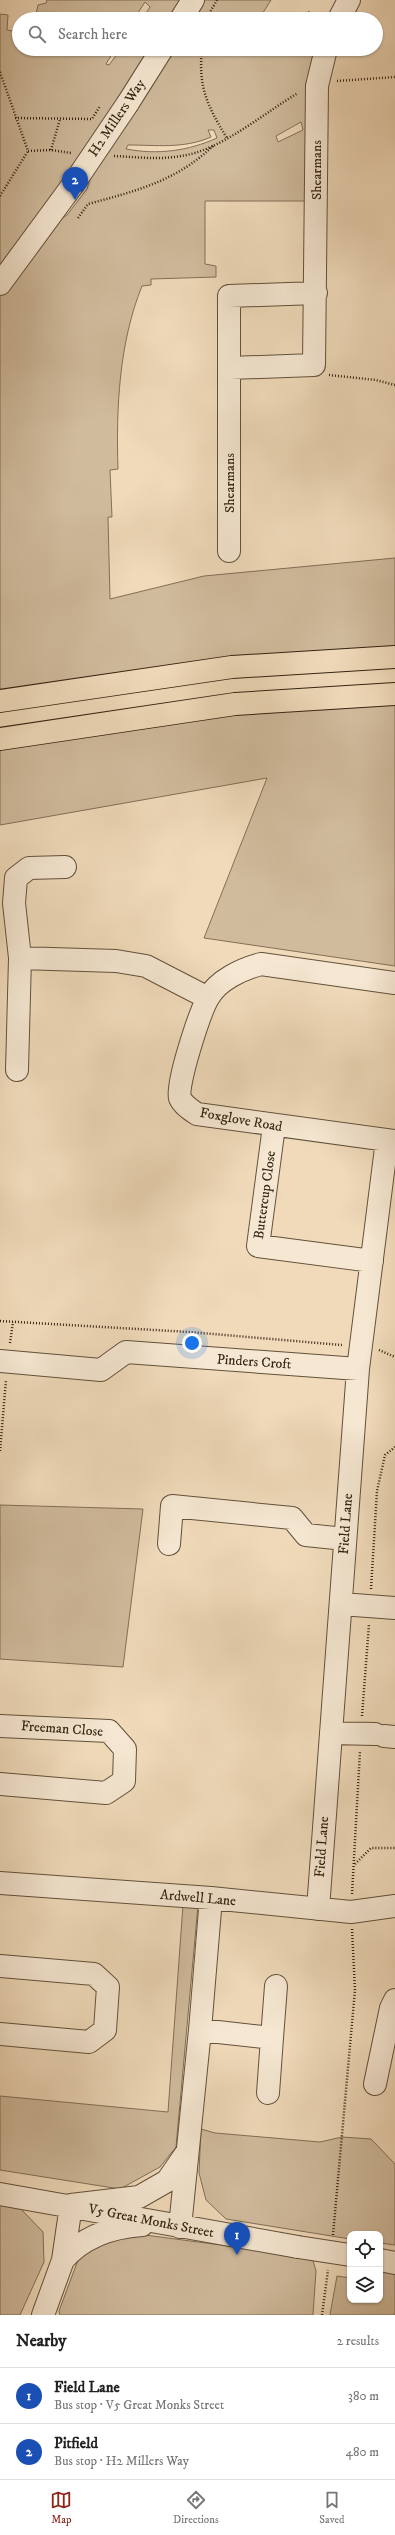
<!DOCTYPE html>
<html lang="en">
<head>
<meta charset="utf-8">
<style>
  body { margin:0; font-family:"IM FELL DW Pica",serif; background:#f6f6f6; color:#222 }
  .controls { position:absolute; right:12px; bottom:12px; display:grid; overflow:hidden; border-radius:8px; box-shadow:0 1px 3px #0004 }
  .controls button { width:36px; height:36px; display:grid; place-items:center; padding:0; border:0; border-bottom:1px solid #e0e0e0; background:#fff; color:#222; font:20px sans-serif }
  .you { position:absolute; left:192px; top:1343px; width:14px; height:14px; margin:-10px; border:3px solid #fff; border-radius:50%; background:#1a73e8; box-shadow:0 0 0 6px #1a73e833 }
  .badge { display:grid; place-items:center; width:26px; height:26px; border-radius:50%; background:#8f2418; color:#fff; font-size:13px; font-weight:700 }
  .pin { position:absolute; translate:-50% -33px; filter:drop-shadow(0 1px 2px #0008) }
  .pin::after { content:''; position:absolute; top:21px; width:14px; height:12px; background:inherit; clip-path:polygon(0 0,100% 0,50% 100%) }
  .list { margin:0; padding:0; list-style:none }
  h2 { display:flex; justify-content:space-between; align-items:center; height:52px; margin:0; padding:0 16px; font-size:17px }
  h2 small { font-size:13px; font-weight:400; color:#767676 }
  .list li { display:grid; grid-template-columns:26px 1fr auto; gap:12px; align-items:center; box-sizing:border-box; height:56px; padding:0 16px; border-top:1px solid #e0e0e0 }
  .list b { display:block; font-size:15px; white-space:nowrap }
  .list p { margin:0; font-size:13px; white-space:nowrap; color:#767676 }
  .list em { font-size:13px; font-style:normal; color:#767676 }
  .icon { flex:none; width:22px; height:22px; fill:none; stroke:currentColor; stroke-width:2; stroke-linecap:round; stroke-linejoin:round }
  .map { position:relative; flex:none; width:395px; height:2315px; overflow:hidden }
  .search { position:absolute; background:#fff; box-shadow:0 1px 3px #0004; left:12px; right:12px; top:12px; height:44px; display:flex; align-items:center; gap:10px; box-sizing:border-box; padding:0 14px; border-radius:22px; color:#767676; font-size:15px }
  .sheet { height:164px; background:#fff }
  nav { display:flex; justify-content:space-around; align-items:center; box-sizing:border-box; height:56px; border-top:1px solid #e0e0e0; background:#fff; font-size:11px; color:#767676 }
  nav a { display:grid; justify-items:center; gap:2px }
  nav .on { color:#8f2418 }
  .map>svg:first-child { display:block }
  .green { fill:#d0bb9d; stroke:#826f57; fill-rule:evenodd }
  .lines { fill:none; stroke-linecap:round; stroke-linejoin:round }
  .minor-casing { stroke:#62513b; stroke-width:24 }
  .highway-casing { stroke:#332311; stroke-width:24 }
  .path { stroke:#332311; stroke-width:2.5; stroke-dasharray:1 2; stroke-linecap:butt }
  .minor { stroke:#f5e7d2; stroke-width:22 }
  .highway { stroke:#f0daba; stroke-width:22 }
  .minor-bridge-casing { stroke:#62513b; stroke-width:24; stroke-linecap:butt }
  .minor-bridge { stroke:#f5e7d2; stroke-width:22 }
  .labels { text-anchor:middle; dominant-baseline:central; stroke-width:4; stroke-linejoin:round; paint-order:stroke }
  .street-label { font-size:14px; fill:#332311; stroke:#f5e7d2 }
</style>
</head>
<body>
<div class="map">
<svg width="395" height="2315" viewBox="0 0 395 2315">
  <rect width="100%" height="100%" fill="#f0daba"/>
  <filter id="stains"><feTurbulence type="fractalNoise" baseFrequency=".005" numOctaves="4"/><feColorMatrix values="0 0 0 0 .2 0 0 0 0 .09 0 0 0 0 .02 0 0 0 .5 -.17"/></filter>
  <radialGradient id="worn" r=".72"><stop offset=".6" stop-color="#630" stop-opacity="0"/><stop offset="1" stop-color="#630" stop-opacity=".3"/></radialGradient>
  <!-- green -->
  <path class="green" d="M47,0h224l-12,19h-117l8,-12 -5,-5 -11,17h-99l3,-14 8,-2z
    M0,14l8,1 -1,15 12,2v17h96l-9,15 3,1 12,-16h160l4,2 2,-2h30l-6,152h-106v63l11,2v11l-65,2v6l-9,1c-23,57 -26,122 -24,183l-8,1 2,47h-4l2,82 94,-23 191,-18v99l-395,44zM301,122l2,8 -25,12 -2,-6zM208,130h6l3,8c-29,13 -59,17 -91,11l2,-4c28,0 56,4 83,-8zM97,156l-10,33 -20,26 -33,23z
    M395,694v272l-191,-28 63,-160 -267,47v-86z
    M0,1505l143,4 -20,158 -123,-8z
    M183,1905h15l-22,242 -16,20 -40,22 -120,-19v-74l168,16z
    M201,2129l14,4 105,9 22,-5 29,2 24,25v81l-15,-2v-9h-30v5l-124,-20 -20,-19 -7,-27z
    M0,2205l20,3 23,24 1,30 -24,53h-20z
    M145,2235l167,22 4,14 -3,44h-253l-1,-4 19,-51 30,-22z
    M380,2270l15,3v42h-65l7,-39 13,2v22h30z"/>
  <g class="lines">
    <defs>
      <path id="minor" d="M181,19l12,-19
        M339,19l10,-19
        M128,103l34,-54
        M0,284l72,-98
        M230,368l84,-3 3,-279 9,-37
        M229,551v-255l87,-3
        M20,958l96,3 30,5 62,32
        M395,983l-134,-19c-19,5 -43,16 -53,34 -8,14 -32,86 -28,100 3,7 11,12 17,16l198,27
        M17,1070l3,-112 -6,-55 2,-25 13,-10 36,-1
        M274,1126l-16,120 114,15
        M0,1361l101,9 25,-18 232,17
        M169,1544l3,-38 120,12 14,17 39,4
        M341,1604l54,4
        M0,1726l109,5 16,18 -1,32 -18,12 -106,-9
        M331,1733l44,1
        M384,1736l11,1
        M0,1883l211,15 140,14 44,-6
        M318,1909l40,-540 29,-229
        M0,1966l94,8 14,13 -3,43 -16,12 -89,-8
        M200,2030l72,8 -4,55
        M272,2038l4,-52
        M375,2084l16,-76 4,-8
        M0,2194l298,53
        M180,2227l20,-197 11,-132
        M63,2260c20,-23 49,-33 79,-35
        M380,2260l15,3
        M43,2315l20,-55 8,-55 68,-8 28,-16 20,-29"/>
      <path id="highway" d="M0,701l232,-34 163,-10
        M0,739l235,-35 160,-10"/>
    </defs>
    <!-- minor casing -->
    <use href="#minor" class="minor-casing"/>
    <!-- highway casing -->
    <use href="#highway" class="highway-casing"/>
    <!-- path -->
    <path class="path" d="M308,12l9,7
      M206,19l11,-19
      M202,49c-4,37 5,57 25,89
      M0,72l28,79
      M337,81l58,-4
      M15,118l77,1 8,-13
      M51,150l9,-31
      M28,151l23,-1 20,3
      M114,156c22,1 45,4 67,0 39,-5 83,-43 117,-63
      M0,196l28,-45
      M78,218l10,-14c48,-13 89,-23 126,-59
      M329,375l47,5 19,5
      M0,1321l189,11 153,13
      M10,1343l3,-21
      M379,1350l16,7
      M0,1451l6,-71
      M371,1589l6,-98 8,-36 10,-8
      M362,1716l7,-92
      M355,1864l16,-16h24
      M352,1894l8,-143
      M333,2235l22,-245 -3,-61
      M322,2315l6,-45"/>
    <!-- minor -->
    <use href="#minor" class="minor"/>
    <!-- highway -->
    <use href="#highway" class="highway"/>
    <defs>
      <path id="minor-bridge" d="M72,186l56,-83
        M298,2247l52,8"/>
    </defs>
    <!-- minor-bridge casing -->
    <use href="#minor-bridge" class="minor-bridge-casing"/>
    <!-- minor-bridge -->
    <use href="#minor-bridge" class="minor-bridge"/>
  </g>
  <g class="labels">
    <!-- street labels -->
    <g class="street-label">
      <text transform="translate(117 118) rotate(-56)">H2 Millers Way</text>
      <text transform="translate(317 170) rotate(-90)">Shearmans</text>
      <text transform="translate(230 483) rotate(-90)">Shearmans</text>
      <text transform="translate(241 1120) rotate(10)">Foxglove Road</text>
      <text transform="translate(265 1195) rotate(-82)">Buttercup Close</text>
      <text transform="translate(254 1362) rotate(4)">Pinders Croft</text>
      <text transform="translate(346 1524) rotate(-86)">Field Lane</text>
      <text transform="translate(62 1729) rotate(4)">Freeman Close</text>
      <text transform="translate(322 1847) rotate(-86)">Field Lane</text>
      <text transform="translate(198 1898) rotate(5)">Ardwell Lane</text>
      <text transform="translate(151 2221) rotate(11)">V5 Great Monks Street</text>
    </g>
  </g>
  <rect width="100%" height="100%" filter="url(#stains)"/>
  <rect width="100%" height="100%" fill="url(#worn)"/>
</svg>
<div class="controls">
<button><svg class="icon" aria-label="locate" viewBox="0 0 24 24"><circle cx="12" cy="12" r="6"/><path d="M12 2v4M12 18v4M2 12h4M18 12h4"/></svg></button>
<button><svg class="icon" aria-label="layers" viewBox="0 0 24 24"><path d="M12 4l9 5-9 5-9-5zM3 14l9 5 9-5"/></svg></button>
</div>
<div class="you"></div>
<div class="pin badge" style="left:237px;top:2255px;background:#1a4fb4">1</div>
<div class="pin badge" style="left:75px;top:200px;background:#1a4fb4">2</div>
<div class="search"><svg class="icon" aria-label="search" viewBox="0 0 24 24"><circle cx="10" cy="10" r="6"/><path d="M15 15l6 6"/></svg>Search here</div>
</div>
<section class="sheet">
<h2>Nearby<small>2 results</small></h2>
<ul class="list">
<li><span class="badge" style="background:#1a4fb4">1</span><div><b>Field Lane</b><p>Bus stop · V5 Great Monks Street</p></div><em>380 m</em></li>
<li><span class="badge" style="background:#1a4fb4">2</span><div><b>Pitfield</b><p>Bus stop · H2 Millers Way</p></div><em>480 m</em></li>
</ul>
</section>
<nav>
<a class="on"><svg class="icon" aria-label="map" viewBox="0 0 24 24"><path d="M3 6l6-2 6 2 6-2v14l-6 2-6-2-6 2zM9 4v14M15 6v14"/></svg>Map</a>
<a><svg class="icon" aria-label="directions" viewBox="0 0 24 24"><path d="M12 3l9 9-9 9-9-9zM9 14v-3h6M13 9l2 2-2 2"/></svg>Directions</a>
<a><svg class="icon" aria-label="saved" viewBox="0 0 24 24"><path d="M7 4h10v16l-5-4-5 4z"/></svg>Saved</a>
</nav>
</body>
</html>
